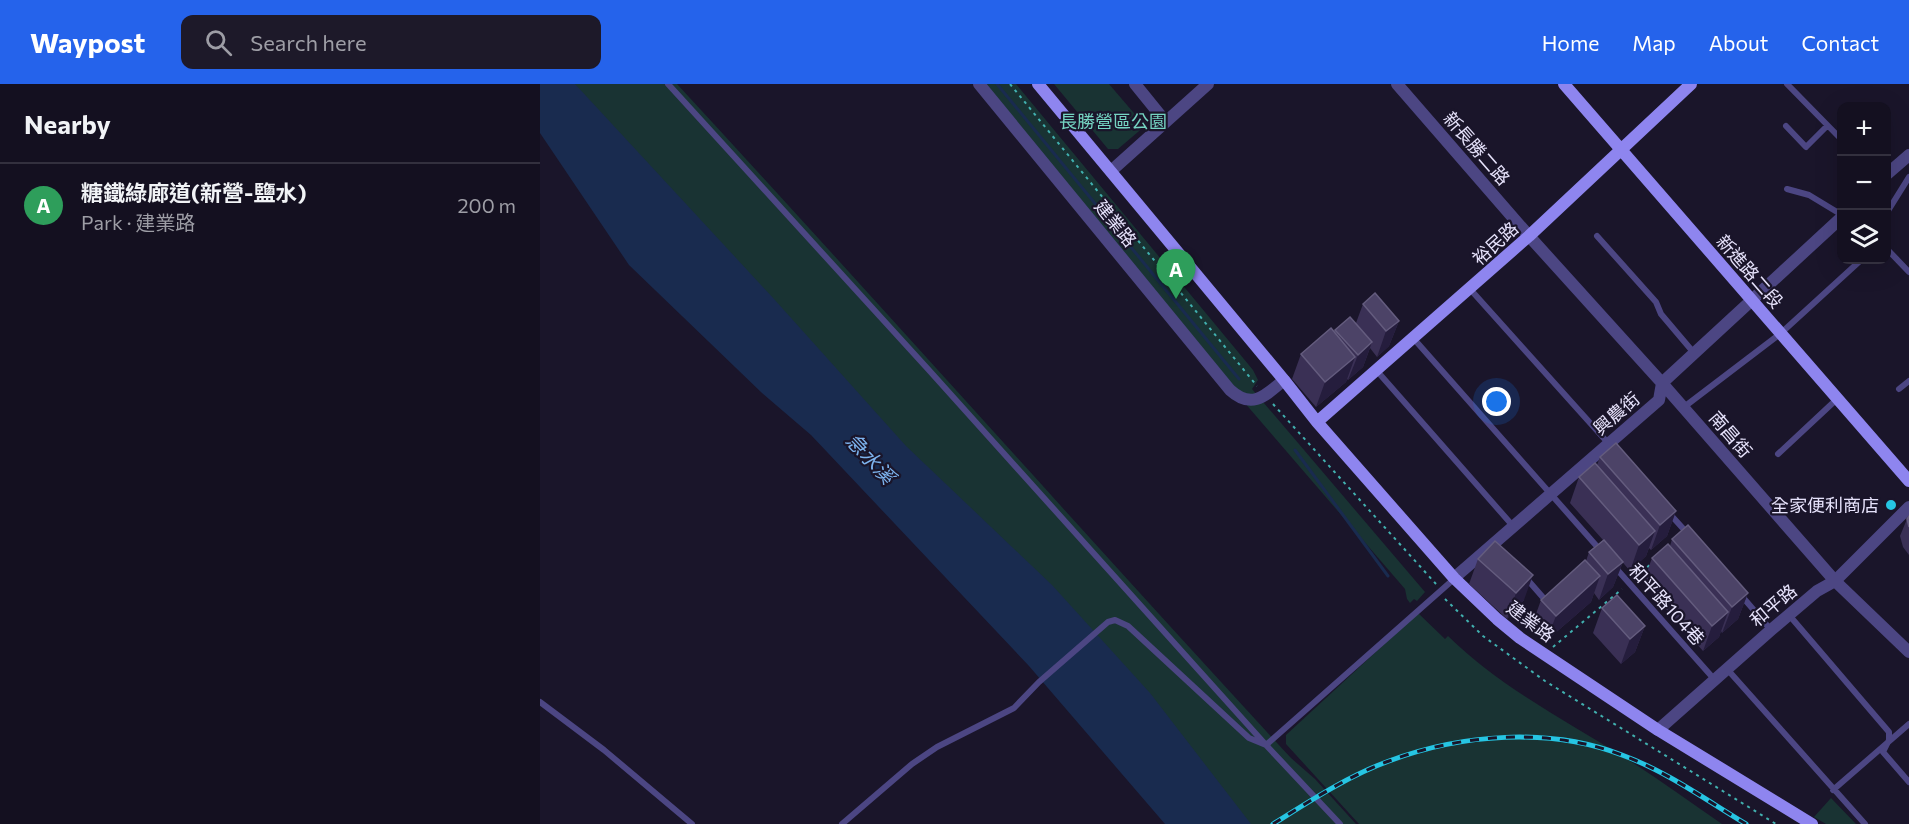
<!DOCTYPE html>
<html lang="en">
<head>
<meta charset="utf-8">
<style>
  body { margin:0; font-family:Commissioner,"Noto Sans TC",sans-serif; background:#1d1929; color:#f1f3f6 }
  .controls { position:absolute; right:18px; top:18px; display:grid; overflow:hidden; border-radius:12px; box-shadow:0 6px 24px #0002 }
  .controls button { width:54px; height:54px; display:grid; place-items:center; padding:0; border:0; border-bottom:2px solid #33303e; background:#141020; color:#f1f3f6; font:30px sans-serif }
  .you { position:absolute; left:957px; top:318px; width:21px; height:21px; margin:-15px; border:4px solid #fff; border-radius:50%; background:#1a73e8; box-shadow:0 0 0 9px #1a73e833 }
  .badge { display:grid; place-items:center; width:39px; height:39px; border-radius:50%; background:#2563eb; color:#fff; font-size:20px; font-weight:700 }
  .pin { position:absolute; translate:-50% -50px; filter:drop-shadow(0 2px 3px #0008) }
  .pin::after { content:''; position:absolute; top:32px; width:21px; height:18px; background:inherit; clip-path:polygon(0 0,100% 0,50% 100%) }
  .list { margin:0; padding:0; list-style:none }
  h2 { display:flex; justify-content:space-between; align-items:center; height:78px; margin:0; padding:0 24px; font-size:26px }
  h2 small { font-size:20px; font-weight:400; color:#9d9da5 }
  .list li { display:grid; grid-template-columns:39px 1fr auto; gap:18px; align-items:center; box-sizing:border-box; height:84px; padding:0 24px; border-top:2px solid #33303e }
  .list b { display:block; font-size:22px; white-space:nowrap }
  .list p { margin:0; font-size:20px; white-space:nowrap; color:#9d9da5 }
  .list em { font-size:20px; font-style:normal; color:#9d9da5 }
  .icon { flex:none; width:33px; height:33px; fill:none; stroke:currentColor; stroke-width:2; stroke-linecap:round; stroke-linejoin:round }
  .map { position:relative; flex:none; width:1369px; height:740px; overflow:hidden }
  header { display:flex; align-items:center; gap:36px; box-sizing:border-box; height:84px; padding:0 30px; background:#2563eb; color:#fff }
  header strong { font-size:28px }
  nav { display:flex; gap:33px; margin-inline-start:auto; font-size:21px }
  .search { width:420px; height:54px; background:#1d1929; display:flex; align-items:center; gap:15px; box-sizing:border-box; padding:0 21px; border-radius:12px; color:#9d9da5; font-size:22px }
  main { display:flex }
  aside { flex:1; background:#141020 }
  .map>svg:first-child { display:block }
  .green { fill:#193333 }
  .water { fill:#192b4f }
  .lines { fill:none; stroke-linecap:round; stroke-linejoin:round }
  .stream { stroke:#192b4f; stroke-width:3 }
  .path { stroke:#41b0af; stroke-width:2; stroke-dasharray:3 4.5; stroke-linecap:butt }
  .lane { stroke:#4c4683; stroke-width:6 }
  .street { stroke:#4c4683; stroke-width:12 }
  .secondary { stroke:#8e85ef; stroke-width:12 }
  .rail-casing { stroke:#26c5e3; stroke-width:5 }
  .rail { stroke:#1a152a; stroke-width:3; stroke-dasharray:9; stroke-linecap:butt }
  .wall { fill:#3a3055 }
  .shaded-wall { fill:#251d3d }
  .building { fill:#4c4367; stroke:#645c7e; stroke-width:1.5 }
  .poi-dot { fill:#26c5e3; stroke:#1a152a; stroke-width:2 }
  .labels { text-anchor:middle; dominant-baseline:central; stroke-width:4.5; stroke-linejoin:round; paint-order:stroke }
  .park-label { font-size:18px; fill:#75d4c2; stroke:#1a152a }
  .street-label { font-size:18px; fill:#e6e2fb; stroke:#1a152a }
  .poi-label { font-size:18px; fill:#e6e2fb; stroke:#1a152a; text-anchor:end }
  .water-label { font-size:20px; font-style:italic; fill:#7db3ee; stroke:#1a152a }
</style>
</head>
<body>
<header>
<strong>Waypost</strong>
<div class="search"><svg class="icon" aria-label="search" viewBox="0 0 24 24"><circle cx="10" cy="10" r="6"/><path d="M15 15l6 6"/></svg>Search here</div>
<nav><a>Home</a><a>Map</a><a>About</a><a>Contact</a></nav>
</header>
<main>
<aside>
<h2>Nearby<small></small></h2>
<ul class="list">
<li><span class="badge" style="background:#2e9e5b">A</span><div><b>糖鐵綠廊道(新營-鹽水)</b><p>Park · 建業路</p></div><em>200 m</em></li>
</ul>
</aside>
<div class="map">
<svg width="1369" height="740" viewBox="0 0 1369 740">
  <rect width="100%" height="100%" fill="#1a152a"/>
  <!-- green -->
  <path class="green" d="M25,0h112c206,223 408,451 614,674l24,21 41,45h-135l-521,-590z
    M440,0h36l237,286 5,10 -6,9 173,203 -8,9 -3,-2 -4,4 -3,-4 -2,-10 -174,-202z
    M514,0h55l36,42 -27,23h-10z
    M878,529l27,26 3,-3c52,51 118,85 179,123 32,20 63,43 95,65h-363l-73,-80v-9z
    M1291,714l25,26h-30l-12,-7z"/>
  <!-- water -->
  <path class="water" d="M0,0h35l199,215 132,147 146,139 98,108 101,131h-86l-136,-158 -218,-231 -49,-42 -133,-128 -89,-132z"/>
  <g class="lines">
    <!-- stream -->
    <path class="stream" d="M457,0l242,295
      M755,366l93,126"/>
    <!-- path -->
    <path class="path" d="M470,0l247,302
      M733,320l163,180
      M1096,493l16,-14
      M905,515l38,37 62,45 231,143
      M1013,563l69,-58"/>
    <!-- lane -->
    <path class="lane" d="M128,0l259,284 339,377 74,79
      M1247,0l55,56
      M1246,42l20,21 21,-21
      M1247,105l22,6 33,20
      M1346,130l23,-37
      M1057,152l59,66 5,12 33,39
      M1346,164l23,24
      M930,205l139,155
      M874,255l187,212
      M837,287l136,155
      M1359,305l10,-8
      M1144,323l96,-73 81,-74
      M1238,370l59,-55
      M1129,429l19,21
      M1074,482l100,113
      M986,494l21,24
      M1200,510l31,36
      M1249,531l100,117v8l-6,12 26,30
      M1187,585l138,155
      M0,618l64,48 88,74
      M1293,706l76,-66
      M302,740l70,-60 25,-17 77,-39 25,-26 69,-60 7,-2 13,6 121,112 17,7 188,-166"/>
    <!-- street -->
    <path class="street" d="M439,0l251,306c22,20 35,6 54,-10
      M595,0l30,37
      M857,0l132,152 133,147 173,198 74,71
      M571,87l97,-87
      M1346,91l23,-20
      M914,494l205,-178 3,-17 180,-166
      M1118,646l113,-100 46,-39 18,-10 74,-74"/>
    <!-- secondary -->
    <path class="secondary" d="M498,0l246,296 33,42 137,156 43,41 23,19 138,92 154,94
      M1024,0l345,397
      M777,338l212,-186 162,-152"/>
    <defs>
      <path id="rail" d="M733,740c37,-23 75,-48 116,-63 72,-27 160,-34 233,-6 44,16 84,45 124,69"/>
    </defs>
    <!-- rail casing -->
    <use href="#rail" class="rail-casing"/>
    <!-- rail -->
    <use href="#rail" class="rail"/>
  </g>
  <!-- wall -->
  <path class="wall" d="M823,220l36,17 -10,25 -12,11 -7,-9 -7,19 -15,13 -1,-1 -1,3 -30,25 -24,-28 9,-25 33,-22 1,-2 21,-7z
    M1060,373l76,54 -9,25 -16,14 -2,-2 -3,8 -16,15 -11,-13 4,4 -10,25 -14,13 -5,-7 -3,9 -45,39 -14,-16 9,-25 45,-39 3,-9 14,-12 -33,-37 9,-26 18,-12z
    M1369,432v39l-6,-8 -3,-11 7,-17z
    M1132,455l76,54 -10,26 -16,14 -1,-2 -2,6 -16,14 -60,-68 9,-25 18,-12z
    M938,475l46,41 -17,19 -38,-35z
    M1062,524l43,18 -10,26 -14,12 -28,-31z"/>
  <!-- shaded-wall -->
  <path class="shaded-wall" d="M859,237l-10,25 -12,11 9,-26z
    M832,258l-9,25 -15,13 10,-25z
    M815,273l-9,25 -30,25 9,-25z
    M1136,427l-9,25 -16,14 9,-25z
    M1115,447l-9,25 -16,15 9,-26z
    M1083,478l-10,25 -14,13 9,-26z
    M993,491l-9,25 -17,19 9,-26z
    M1060,492l-9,26 -45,39 10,-25z
    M1208,509l-10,26 -16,14 10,-26z
    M1188,528l-9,25 -16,14 9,-25z
    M1105,542l-10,26 -14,12 9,-25z"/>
  <!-- building -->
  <path class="building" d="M835,209l24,28 -13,10 -23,-27z
    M810,233l22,25 -14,13 -23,-25z
    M791,244l24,29 -30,25 -24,-28z
    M1076,359l60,68 -16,14 -60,-68z
    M1055,379l60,68 -16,14 -60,-68z
    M1369,432v11l-2,-8z
    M1148,441l60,68 -16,14 -60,-68z
    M1064,456l19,22 -15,12 -19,-22z
    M955,457l38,34 -17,18 -38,-34z
    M1128,460l60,68 -16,14 -60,-68z
    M1045,476l15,16 -44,40 -15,-16z
    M1077,511l28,31 -15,13 -28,-31z"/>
  <!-- markers -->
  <circle class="poi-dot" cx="1351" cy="421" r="6"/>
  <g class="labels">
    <!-- park labels -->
    <g class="park-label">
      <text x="573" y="37">長勝營區公園</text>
    </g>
    <!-- street labels -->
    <g class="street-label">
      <text transform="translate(937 64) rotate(49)">新長勝二路</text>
      <text transform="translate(576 139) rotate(51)">建業路</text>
      <text transform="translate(955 159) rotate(-42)">裕民路</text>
      <text transform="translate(1210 187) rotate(49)">新進路二段</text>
      <text transform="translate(1076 329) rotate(-41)">興農街</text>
      <text transform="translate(1191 350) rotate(49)">南昌街</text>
      <text transform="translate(1127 520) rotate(48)">和平路104巷</text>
      <text transform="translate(1233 521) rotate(-40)">和平路</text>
      <text transform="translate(991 537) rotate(37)">建業路</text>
    </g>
    <!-- poi labels -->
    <g class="poi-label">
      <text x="1339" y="421">全家便利商店</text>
    </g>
    <!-- water labels -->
    <g class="water-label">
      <text transform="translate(331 374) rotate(47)">急水溪</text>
    </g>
  </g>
</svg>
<div class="controls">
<button>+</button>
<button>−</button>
<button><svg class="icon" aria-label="layers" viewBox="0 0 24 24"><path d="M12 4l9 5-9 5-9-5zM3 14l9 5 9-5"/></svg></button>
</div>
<div class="you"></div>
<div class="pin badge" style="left:636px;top:215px;background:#2e9e5b">A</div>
</div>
</main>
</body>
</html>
